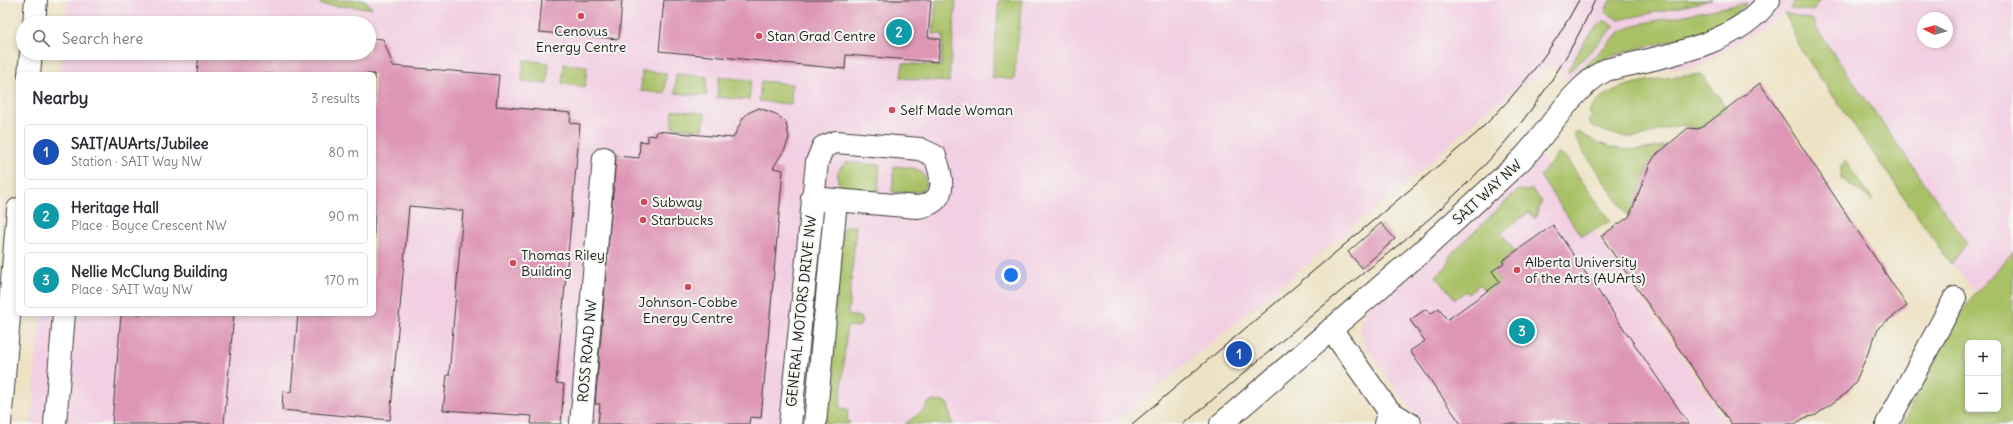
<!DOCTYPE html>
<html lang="en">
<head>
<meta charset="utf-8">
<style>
  body { margin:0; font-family:Delius,sans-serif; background:#f2f2f3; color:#2b2b33 }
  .controls { position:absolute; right:12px; bottom:12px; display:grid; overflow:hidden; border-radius:6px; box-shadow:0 2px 6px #0003 }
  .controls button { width:36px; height:36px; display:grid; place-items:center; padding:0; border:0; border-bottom:1px solid #e1e1e2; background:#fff; color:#2b2b33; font:20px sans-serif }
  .compass { position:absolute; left:1917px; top:12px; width:36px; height:36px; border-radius:50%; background:#fff; box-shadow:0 2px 6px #0003; rotate:275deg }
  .you { position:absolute; left:1011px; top:275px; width:14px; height:14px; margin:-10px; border:3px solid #fff; border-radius:50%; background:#1a73e8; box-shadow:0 0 0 6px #1a73e833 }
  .badge { display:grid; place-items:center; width:26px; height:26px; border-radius:50%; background:#7c3aed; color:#fff; font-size:13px; font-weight:700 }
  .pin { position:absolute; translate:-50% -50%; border:2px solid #fff; box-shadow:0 1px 4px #0006 }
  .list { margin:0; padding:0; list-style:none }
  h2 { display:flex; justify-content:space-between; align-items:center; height:52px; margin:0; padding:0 16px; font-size:17px }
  h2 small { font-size:13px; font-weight:400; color:#7c7c81 }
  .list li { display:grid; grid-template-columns:26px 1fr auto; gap:12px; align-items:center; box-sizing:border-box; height:56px; margin:0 8px 8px; padding:0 8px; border:1px solid #e1e1e2; border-radius:6px }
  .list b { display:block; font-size:15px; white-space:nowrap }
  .list p { margin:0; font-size:13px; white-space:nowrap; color:#7c7c81 }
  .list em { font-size:13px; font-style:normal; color:#7c7c81 }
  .icon { flex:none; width:22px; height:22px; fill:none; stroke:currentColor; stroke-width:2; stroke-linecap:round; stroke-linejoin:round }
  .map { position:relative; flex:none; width:2013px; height:424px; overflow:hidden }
  .search { position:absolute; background:#fff; box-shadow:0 2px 6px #0003; left:16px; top:16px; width:360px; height:44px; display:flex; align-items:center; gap:10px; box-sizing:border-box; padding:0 14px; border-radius:22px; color:#7c7c81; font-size:15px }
  .panel { position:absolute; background:#fff; box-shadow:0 2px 6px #0003; left:16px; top:72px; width:360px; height:244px; border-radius:6px }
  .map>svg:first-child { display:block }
  .built { fill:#f2cfe2; fill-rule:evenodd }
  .green { fill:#a9c166; stroke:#626e41; fill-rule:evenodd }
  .building { fill:#de96b5 }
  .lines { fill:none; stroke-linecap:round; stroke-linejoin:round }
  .minor-casing { stroke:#3b3a35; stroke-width:24 }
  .highway-casing { stroke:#3b3a35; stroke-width:24 }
  .minor { stroke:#fff; stroke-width:22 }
  .highway { stroke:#fff; stroke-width:22 }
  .tram { stroke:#1c1c1c; stroke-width:1 }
  .poi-dot { fill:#d1495b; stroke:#f6f6f2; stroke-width:1.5 }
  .labels { text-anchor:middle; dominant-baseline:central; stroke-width:4; stroke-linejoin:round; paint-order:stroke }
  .poi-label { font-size:14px; fill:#1c1c1c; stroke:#f6f6f2; text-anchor:start }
  .street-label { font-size:14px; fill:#1c1c1c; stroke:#f6f6f2 }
</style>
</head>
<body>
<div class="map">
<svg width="2013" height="424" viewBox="0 0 2013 424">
  <rect width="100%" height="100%" fill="#f6f6f2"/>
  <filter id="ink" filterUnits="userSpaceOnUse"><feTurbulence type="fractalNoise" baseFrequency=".025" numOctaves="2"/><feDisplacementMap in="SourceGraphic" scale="8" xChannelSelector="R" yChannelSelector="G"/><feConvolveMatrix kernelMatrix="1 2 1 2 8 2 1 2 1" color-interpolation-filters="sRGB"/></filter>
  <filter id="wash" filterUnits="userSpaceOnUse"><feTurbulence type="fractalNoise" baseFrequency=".012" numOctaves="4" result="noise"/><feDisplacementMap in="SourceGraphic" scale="16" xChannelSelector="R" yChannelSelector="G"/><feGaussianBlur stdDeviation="0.9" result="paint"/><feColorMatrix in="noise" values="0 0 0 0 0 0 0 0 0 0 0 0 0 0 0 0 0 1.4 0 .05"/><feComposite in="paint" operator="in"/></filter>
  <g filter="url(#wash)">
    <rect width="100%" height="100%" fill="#ede2c4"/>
    <!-- built -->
    <path class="built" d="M67,0h1946v332l-62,-68 -150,-214 -16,-37 -90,55h-21l-49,10 -24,11 -14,11 -34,-35 -67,46 -62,57 -311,256h-1082l9,-110h334v-240h-313l1,-21h307v-30h-304zM1923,18h24v24h-24z
      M1539,155l49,65 139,204h-306l-57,-80 -5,-19 8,-15z"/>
    <!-- green -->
    <path class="green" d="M321,0h44l7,8 -51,-3z
      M936,0h20l-7,82 -48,-4 2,-15 38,3 2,-31 -10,-1z
      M999,0h23l-8,80 -22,-3z
      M1610,0h102l-93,20 -14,-8z
      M1795,0h25l-7,11 -23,-2z
      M1747,3c-4,5 -12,11 -19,15 -45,32 -107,22 -150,57l-2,-1 45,-43 17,-7z
      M1785,13l28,7 6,13 148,210 -16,21 -150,-214z
      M1603,20l12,6 -46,47 -2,-1 17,-30z
      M524,60l25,3 -2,21 -25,-3z
      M564,64l23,2 -2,21 -23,-3z
      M642,71l24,2 -1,20 -24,-2z
      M676,74l31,3 -1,19 -31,-3z
      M1701,74l26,34 -28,20 -4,1c-19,-11 -40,7 -60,8 -10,1 -20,-2 -28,-5 -7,-2 -14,-5 -19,-11l4,-3 -3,-7c18,-32 80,-32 112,-37z
      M719,77l32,3 -2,20 -32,-3z
      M761,81l31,3 -1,20 -32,-3z
      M673,110l32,3 -2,17 -31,-3z
      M1577,131c32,20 53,23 90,14l-17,19 -21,53 -47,-67 -8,-16z
      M1558,154l8,4 44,63 -15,9 -14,6 -41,-60z
      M1845,161l1,1 27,39 -32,-23v-12z
      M848,162l32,3 -2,26 -28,-2 -11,-5c-4,-10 0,-17 9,-22z
      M894,166l19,2 8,3c18,25 -15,22 -29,21z
      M1531,189l11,12 -7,18 -6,-7 -28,21 14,19 -12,9 1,2 -11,8 11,18 -13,9 -11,-14 -12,10 -2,-3 -11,8 -19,-23 11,-10 3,-11 66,-63 3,-2 9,1z
      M846,226h10l-8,89 12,2 2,5 -3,5 -12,-1 -7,82 8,1 -1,12 3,1 -1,2h-24l18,-195z
      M2013,252v172h-111l57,-108 12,-18zM1968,343h30v66h-30z
      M932,401l15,1 6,22h-48l20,-15 3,-6z"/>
    <g id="blocks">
      <!-- building -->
      <path class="building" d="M542,0h80l-3,39 -80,-7z
        M664,0h267l-3,37 12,2 -2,23 -92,-7 -1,14 -186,-18z
        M369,38l14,1 10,27 106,9 -3,31 75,7 -1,10 10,1 -24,259 8,1 -3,40h-30l1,-8 -89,-6 4,-35h2l14,-164 -54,-5 -19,214 -108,-10 1,-19 8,1 7,-78h76v-240h-177l2,-21h170z
        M1760,83l147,223 -28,21 -23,54 -8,11 -32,23 -12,3 -9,6h-64l-130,-188 28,-19 21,-53 5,-8 33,-28 9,1 7,-3z
        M759,108l17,6 5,4 5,5 3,15 -4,11 -12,19 10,2 -22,248 -11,-1 -1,7h-151l2,-20h-5l21,-248 23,2 1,-17 8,1v-7l8,1 1,-5 76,7 10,-20 5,-5z
        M1381,223l14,16 -33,29 -14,-16z
        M1553,225l136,199h-228l-51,-73 15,-10 -15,-21 16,-11 4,5 9,-6 8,12 53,-38 -8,-11 12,-8 -2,-2z
        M121,314h113l-10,110h-112z"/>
    </g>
  </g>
  <g filter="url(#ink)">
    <use href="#blocks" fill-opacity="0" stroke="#3b3a35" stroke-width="1"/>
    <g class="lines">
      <defs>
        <path id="minor" d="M1331,329l58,82 -4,13
          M1389,411l21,13
          M55,424l9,-110
          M581,424l23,-266
          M790,424l27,-262 6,-15 13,-5 84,7 15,7c8,22 14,47 -18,51l-105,-9
          M815,424l21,-223
          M1221,424l199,-171 99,-91c30,-29 50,-72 87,-92 52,-13 129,-23 163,-70
          M1887,424l68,-126"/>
        <path id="highway" d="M34,23l2,-23
          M29,74l2,-21
          M0,424l18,-215"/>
      </defs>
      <!-- minor casing -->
      <use href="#minor" class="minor-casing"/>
      <!-- highway casing -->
      <use href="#highway" class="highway-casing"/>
      <!-- minor -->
      <use href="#minor" class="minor"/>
      <!-- highway -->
      <use href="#highway" class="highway"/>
      <!-- tram -->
      <path class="tram" d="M1132,424l345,-291c41,-40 75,-82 102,-133
        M1184,424c52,-44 104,-89 157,-133 41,-33 83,-65 120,-102 56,-54 103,-118 134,-189"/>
    </g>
  </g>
  <!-- markers -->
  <g class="poi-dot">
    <circle cx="581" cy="16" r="4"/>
    <circle cx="759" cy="36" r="4"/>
    <circle cx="892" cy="110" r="4"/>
    <circle cx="644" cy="202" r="4"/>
    <circle cx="643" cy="220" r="4"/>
    <circle cx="513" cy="263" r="4"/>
    <circle cx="1517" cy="270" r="4"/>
    <circle cx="688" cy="287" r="4"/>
  </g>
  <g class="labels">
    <!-- poi labels -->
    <g class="poi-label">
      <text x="581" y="31" text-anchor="middle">Cenovus<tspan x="581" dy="16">Energy Centre</tspan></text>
      <text x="767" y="36">Stan Grad Centre</text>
      <text x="900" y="110">Self Made Woman</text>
      <text x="652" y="202">Subway</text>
      <text x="651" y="220">Starbucks</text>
      <text x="521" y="255">Thomas Riley<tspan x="521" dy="16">Building</tspan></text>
      <text x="1525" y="262">Alberta University<tspan x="1525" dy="16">of the Arts (AUArts)</tspan></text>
      <text x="688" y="302" text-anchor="middle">Johnson-Cobbe<tspan x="688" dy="16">Energy Centre</tspan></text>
    </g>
    <!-- street labels -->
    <g class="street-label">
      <text transform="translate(1487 192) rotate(-43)">SAIT WAY NW</text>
      <text transform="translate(801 311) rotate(-84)">GENERAL MOTORS DRIVE NW</text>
      <text transform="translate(587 351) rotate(-85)">ROSS ROAD NW</text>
    </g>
  </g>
</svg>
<div class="controls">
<button>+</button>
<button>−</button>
</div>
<svg class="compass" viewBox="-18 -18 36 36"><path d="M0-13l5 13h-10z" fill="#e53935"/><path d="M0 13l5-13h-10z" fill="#7c7c81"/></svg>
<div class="you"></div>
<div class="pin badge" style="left:1239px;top:354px;background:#1a4fb4">1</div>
<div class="pin badge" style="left:899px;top:32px;background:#0f9aa8">2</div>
<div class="pin badge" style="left:1522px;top:331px;background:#0f9aa8">3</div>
<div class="search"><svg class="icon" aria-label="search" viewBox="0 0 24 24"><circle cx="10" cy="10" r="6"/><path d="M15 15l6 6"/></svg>Search here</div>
<section class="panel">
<h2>Nearby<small>3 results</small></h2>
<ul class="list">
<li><span class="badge" style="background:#1a4fb4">1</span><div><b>SAIT/AUArts/Jubilee</b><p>Station · SAIT Way NW</p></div><em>80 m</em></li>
<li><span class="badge" style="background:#0f9aa8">2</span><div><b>Heritage Hall</b><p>Place · Boyce Crescent NW</p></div><em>90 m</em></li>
<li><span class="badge" style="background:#0f9aa8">3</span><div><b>Nellie McClung Building</b><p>Place · SAIT Way NW</p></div><em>170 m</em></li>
</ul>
</section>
</div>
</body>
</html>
